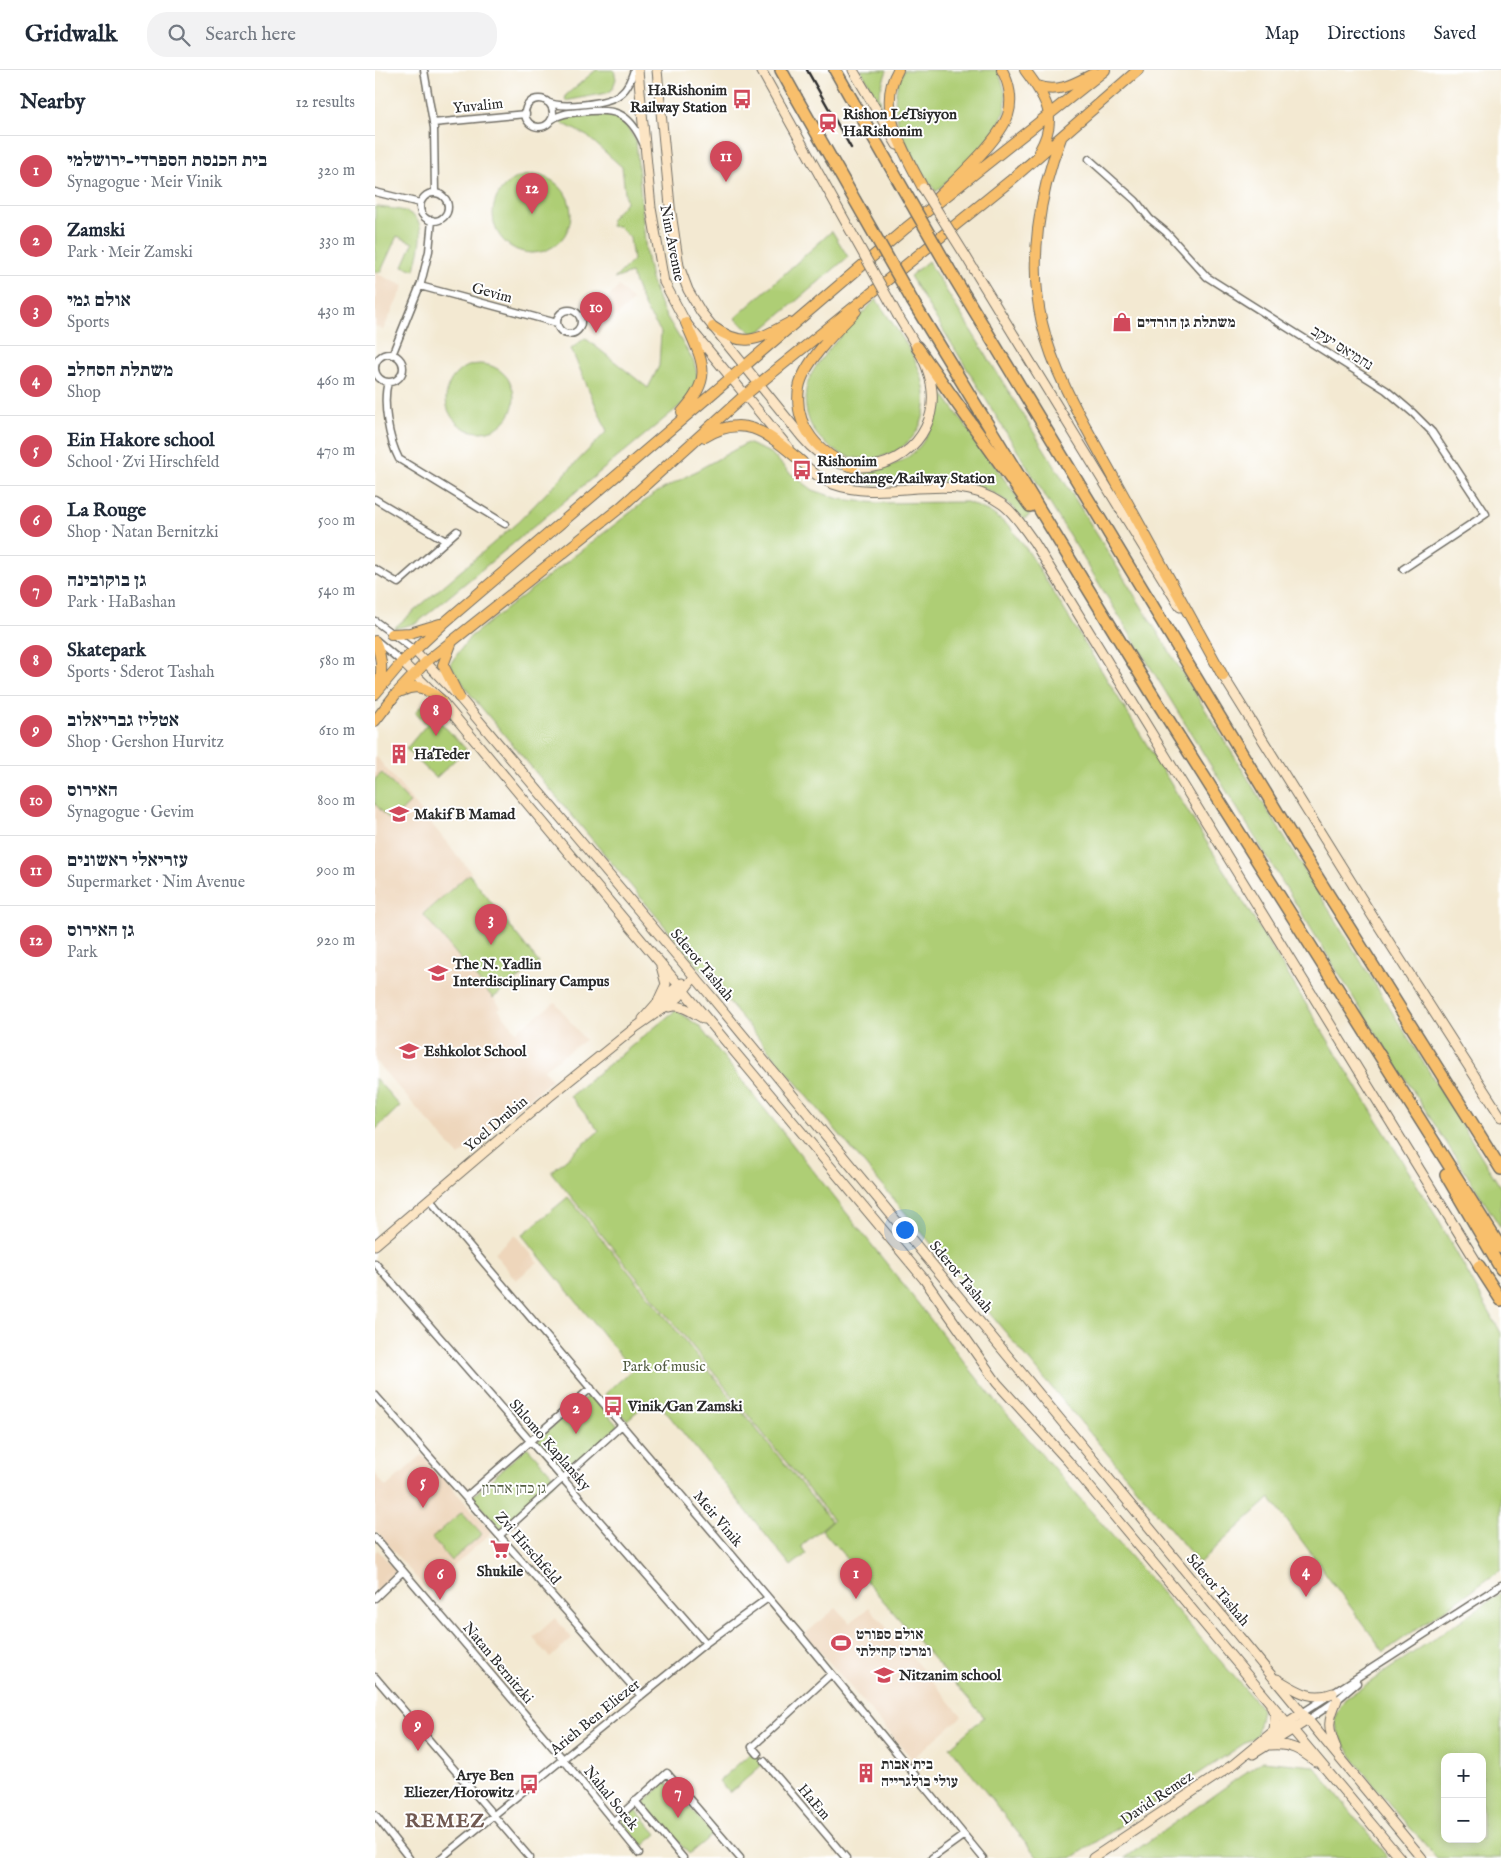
<!DOCTYPE html>
<html lang="en">
<head>
<meta charset="utf-8">
<style>
  body { margin:0; font-family:"IM FELL English","Frank Ruhl Libre",serif; background:#f2f2f3; color:#1f2937 }
  .controls { position:absolute; right:15px; bottom:15px; display:grid; overflow:hidden; border-radius:10px; box-shadow:0 2px 12px #0003 }
  .controls button { width:45px; height:45px; display:grid; place-items:center; padding:0; border:0; border-bottom:1px solid #e0e1e3; background:#fff; color:#1f2937; font:25px sans-serif }
  .you { position:absolute; left:529px; top:1159px; width:18px; height:18px; margin:-12px; border:4px solid #fff; border-radius:50%; background:#1a73e8; box-shadow:0 0 0 8px #1a73e833 }
  .badge { display:grid; place-items:center; width:32px; height:32px; border-radius:50%; background:#d1495b; color:#fff; font-size:16px; font-weight:700 }
  .pin { position:absolute; translate:-50% -41px; filter:drop-shadow(0 1px 2px #0008) }
  .pin::after { content:''; position:absolute; top:26px; width:18px; height:15px; background:inherit; clip-path:polygon(0 0,100% 0,50% 100%) }
  .list { margin:0; padding:0; list-style:none }
  h2 { display:flex; justify-content:space-between; align-items:center; height:65px; margin:0; padding:0 20px; font-size:21px }
  h2 small { font-size:16px; font-weight:400; color:#747a83 }
  .list li { display:grid; grid-template-columns:32px 1fr auto; gap:15px; align-items:center; box-sizing:border-box; height:70px; padding:0 20px; border-top:1px solid #e0e1e3 }
  .list b { display:block; font-size:19px; white-space:nowrap }
  .list p { margin:0; font-size:16px; white-space:nowrap; color:#747a83 }
  .list em { font-size:16px; font-style:normal; color:#747a83 }
  .icon { flex:none; width:28px; height:28px; fill:none; stroke:currentColor; stroke-width:2; stroke-linecap:round; stroke-linejoin:round }
  .map { position:relative; flex:none; width:1126px; height:1788px; overflow:hidden }
  header { display:flex; align-items:center; gap:30px; box-sizing:border-box; height:70px; padding:0 25px; background:#fff; border-bottom:1px solid #e0e1e3 }
  header strong { font-size:24px }
  nav { display:flex; gap:28px; margin-inline-start:auto; font-size:18px }
  .search { width:350px; height:45px; background:#f2f2f3; display:flex; align-items:center; gap:12px; box-sizing:border-box; padding:0 18px; border-radius:20px; color:#747a83; font-size:19px }
  main { display:flex }
  aside { flex:1; background:#fff }
  .map>svg:first-child { display:block }
  .built { fill:#eed6bb }
  .green { fill:#aece75; stroke:#6c7c50; fill-rule:evenodd }
  .lines { fill:none; stroke-linecap:round; stroke-linejoin:round }
  .street-casing { stroke:#716e65; stroke-width:9 }
  .secondary-casing { stroke:#716e65; stroke-width:11 }
  .primary-casing { stroke:#716e65; stroke-width:12 }
  .highway-casing { stroke:#716e65; stroke-width:14 }
  .street { stroke:#fff; stroke-width:6 }
  .secondary { stroke:#fce5c4; stroke-width:9 }
  .primary { stroke:#f8bf6c; stroke-width:10 }
  .highway { stroke:#f8bf6c; stroke-width:11 }
  .rail { stroke:#2b2b2b; stroke-width:2.5 }
  .secondary-bridge-casing { stroke:#716e65; stroke-width:11; stroke-linecap:butt }
  .highway-bridge-casing { stroke:#716e65; stroke-width:14; stroke-linecap:butt }
  .secondary-bridge { stroke:#fce5c4; stroke-width:9 }
  .highway-bridge { stroke:#f8bf6c; stroke-width:11 }
  .labels { text-anchor:middle; dominant-baseline:central; stroke-width:4; stroke-linejoin:round; paint-order:stroke }
  .poi-label { font-size:15px; font-weight:bold; fill:#2b2b2b; stroke:#fff; text-anchor:start }
  .street-label { font-size:15px; fill:#2b2b2b; stroke:#fff }
  .park-label { font-size:15px; fill:#525c41; stroke:#fff }
  .district-label { font-size:20px; font-weight:bold; letter-spacing:1px; fill:#715a52; stroke:#fff }
</style>
</head>
<body>
<header>
<strong>Gridwalk</strong>
<div class="search"><svg class="icon" aria-label="search" viewBox="0 0 24 24"><circle cx="10" cy="10" r="6"/><path d="M15 15l6 6"/></svg>Search here</div>
<nav><a>Map</a><a>Directions</a><a>Saved</a></nav>
</header>
<main>
<aside>
<h2>Nearby<small>12 results</small></h2>
<ul class="list">
<li><span class="badge">1</span><div><b>בית הכנסת הספרדי-ירושלמי</b><p>Synagogue · Meir Vinik</p></div><em>320 m</em></li>
<li><span class="badge">2</span><div><b>Zamski</b><p>Park · Meir Zamski</p></div><em>330 m</em></li>
<li><span class="badge">3</span><div><b>אולם גמי</b><p>Sports</p></div><em>430 m</em></li>
<li><span class="badge">4</span><div><b>משתלת הסחלב</b><p>Shop</p></div><em>460 m</em></li>
<li><span class="badge">5</span><div><b>Ein Hakore school</b><p>School · Zvi Hirschfeld</p></div><em>470 m</em></li>
<li><span class="badge">6</span><div><b>La Rouge</b><p>Shop · Natan Bernitzki</p></div><em>500 m</em></li>
<li><span class="badge">7</span><div><b>גן בוקובינה</b><p>Park · HaBashan</p></div><em>540 m</em></li>
<li><span class="badge">8</span><div><b>Skatepark</b><p>Sports · Sderot Tashah</p></div><em>580 m</em></li>
<li><span class="badge">9</span><div><b>אטליז גבריאלוב</b><p>Shop · Gershon Hurvitz</p></div><em>610 m</em></li>
<li><span class="badge">10</span><div><b>האירוס</b><p>Synagogue · Gevim</p></div><em>800 m</em></li>
<li><span class="badge">11</span><div><b>עזריאלי ראשונים</b><p>Supermarket · Nim Avenue</p></div><em>900 m</em></li>
<li><span class="badge">12</span><div><b>גן האירוס</b><p>Park</p></div><em>920 m</em></li>
</ul>
</aside>
<div class="map">
<svg width="1126" height="1788" viewBox="0 0 1126 1788">
  <rect width="100%" height="100%" fill="#fff"/>
  <filter id="ink" filterUnits="userSpaceOnUse"><feTurbulence type="fractalNoise" baseFrequency=".02" numOctaves="2"/><feDisplacementMap in="SourceGraphic" scale="10" xChannelSelector="R" yChannelSelector="G"/><feConvolveMatrix kernelMatrix="1 2 1 2 8 2 1 2 1" color-interpolation-filters="sRGB"/></filter>
  <filter id="wash" filterUnits="userSpaceOnUse"><feTurbulence type="fractalNoise" baseFrequency=".0096" numOctaves="4" result="noise"/><feDisplacementMap in="SourceGraphic" scale="20" xChannelSelector="R" yChannelSelector="G"/><feGaussianBlur stdDeviation="1.12" result="paint"/><feColorMatrix in="noise" values="0 0 0 0 0 0 0 0 0 0 0 0 0 0 0 0 0 1.4 0 .05"/><feComposite in="paint" operator="in"/></filter>
  <g filter="url(#wash)">
    <rect width="100%" height="100%" fill="#f3e9d2"/>
    <!-- built -->
    <path class="built" d="M0,203l29,13 -21,44 -8,-4z
      M244,216l14,15 -38,35 -6,-7 1,-11z
      M0,685l96,117 -48,42 78,93 -3,2 18,22 39,-29 30,38 -41,29 8,11 -93,76 -84,-95z
      M140,1165l23,27 -22,18 -22,-27z
      M47,1385l70,77 -65,58 -52,-60v-56l11,13z
      M3,1480l19,22 -22,20v-40z
      M494,1537l93,109 -50,43 -107,-125 31,-26 14,15z
      M180,1548l17,20 -22,20 -17,-20z"/>
    <!-- green -->
    <path class="green" d="M221,0h18l2,9 -4,11 -5,3 -42,8 1,-6z
      M486,0h26l-8,24 3,14z
      M529,0h93c6,12 12,28 7,42 -9,28 -47,59 -68,80 -23,-35 -57,-79 -32,-122z
      M224,44l14,2 11,6 12,19 10,113 5,25 11,30 32,53 3,13v8l-7,13 -9,9 -264,218 -24,6 125,-107 89,-91 -36,-82 14,-11 63,50 11,-22 2,-34 -16,-24 -14,-35 -17,6 19,-19 -3,-22 -11,-11 -8,-1v-7l15,-17 -4,-35 -35,-31 -27,-14 3,-5z
      M118 144a39 39 0 1 1 78 0a39 39 0 1 1-78 0Z
      M0,136c10,3 25,2 34,7 21,10 9,40 6,57l-12,-4 10,-23 -16,-7 -16,35 -6,2z
      M457,161l16,26 -86,73 -9,4 -18,-16z
      M553,191l573,927v40l-143,-223 -448,-729z
      M501,229c18,28 46,60 49,95 6,62 -73,89 -110,38 -9,-13 -12,-32 -8,-47 6,-25 51,-66 69,-86z
      M71 328a34 34 0 1 1 68 0a34 34 0 1 1-68 0Z
      M568,324l87,121 -6,4c-7,-6 -13,-14 -20,-19 -36,-28 -91,-19 -133,-15l-6,-13c48,-8 66,-27 72,-75z
      M372,373l24,10 19,20 23,17 26,9 38,4 90,-1 23,10 20,15 20,27 406,662 65,117v237l-117,82 -114,-154 -71,65 -729,-869 -20,-30 20,-27 184,-143z
      M48,634l43,45 -30,29 -30,-29 21,-25 -12,-12z
      M7,703l28,30 -19,18 -16,-17v-25z
      M94,804l70,89 -46,35 -70,-84z
      M301,940l23,16 289,366 274,317 -5,26 -185,123h-34l-88,-111 34,-30 -162,-187 11,-10 -282,-348 48,-41 -29,-35z
      M0,1008l25,28 -25,24z
      M193,1127l263,324 -30,25 5,8 -15,12 -137,-169 -27,23 -22,-26 27,-24 -110,-135z
      M215,1324l28,32 -56,48 -27,-32z
      M152,1377l30,33 -56,50 -29,-33z
      M87,1442l20,22 -31,27 -19,-23z
      M1126,1523v265h-64c-22,-26 -102,-109 -102,-139 0,-6 7,-15 10,-20zM1070,1687h37v82h-37z
      M378,1681l10,13 -33,29 -11,-12z
      M887,1691l52,5 74,92h-263z
      M291,1712l47,52 -24,20 -46,-51z
      M260,1738l22,26 -14,12 -22,-25z"/>
  </g>
  <g filter="url(#ink)">
    <g class="lines">
      <defs>
        <path id="street" d="M49,0l10,58 1,65
          M150 43a14 14 0 1 1 28 0a14 14 0 1 1-28 0Z
          M172,32c14,7 61,2 73,-8 8,-6 11,-15 14,-24
          M176,50c10,-7 19,-7 30,-8 32,-4 48,-1 62,31
          M58,53l93,-9
          M714,89l47,42 14,18 16,13 41,45 179,113 27,23 19,19 54,82 -83,55
          M0,122l45,11
          M45 137a14 14 0 1 1 28 0a14 14 0 1 1-28 0Z
          M45,216l137,37
          M182 252a12 12 0 1 1 24 0a12 12 0 1 1-24 0Z
          M0 298a14 14 0 1 1 28 0a14 14 0 1 1-28 0Z
          M17,285l29,-72 8,-32 3,-31
          M13,312c-6,21 1,58 11,77l106,65
          M0,429l71,42
          M0,499l23,14 59,-52
          M0,551l39,29
          M1,570l26,22
          M54,1128l371,437 183,223
          M0,1193l331,380
          M0,1325l266,301
          M92,1426l124,-108
          M125,1465l122,-110
          M0,1468l188,221 76,94
          M0,1528l28,-27
          M0,1607l155,181
          M927,1643l199,-128
          M933,1650l29,-20 20,-17
          M383,1684l-6,-7 79,-73
          M389,1691l82,97
          M260,1731l48,57
          M0,1745l34,43
          M239,1751l53,-48 73,85
          M66,1788l265,-215 62,-45
          M557,1788l32,-23"/>
        <path id="secondary" d="M263,0l13,138 13,74 22,41 102,124
          M282,0l13,136 9,60 9,24 13,22 101,125c9,11 19,20 33,25 48,19 102,-18 97,-71 -2,-27 -20,-52 -34,-75
          M386,0l20,36
          M478,0l44,75
          M590,185l215,352
          M422,387c10,11 22,22 36,27 55,20 118,-16 169,20 13,9 22,25 32,38l448,729
          M39,580l45,47 246,292 717,869
          M27,592l39,38 483,579 73,104 71,78 332,397
          M845,601l153,246 128,200
          M284,929l7,-15 -5,-18
          M294,937c12,-4 24,6 35,12
          M268,949l14,-16 25,-20
          M0,1175l174,-148 87,-70 43,-30 15,-20
          M902,1609c19,11 34,23 56,14
          M896,1636l4,9 -1,16
          M895,1675c20,-2 31,5 46,17
          M961,1678c-9,-21 -8,-27 1,-48
          M878,1684l55,-34
          M718,1788l141,-94 40,-33 28,-18"/>
        <path id="primary" d="M523,0c-23,39 7,83 25,118
          M650,0c22,30 34,47 14,82
          M662,16c22,8 38,-3 58,-13
          M686,68c-22,55 -33,126 -19,185 13,56 46,107 73,157 36,65 72,131 108,196
          M562,128c20,-20 62,-57 71,-83 5,-15 1,-32 -6,-45
          M338,257c31,22 46,12 76,-4
          M307,342c32,-35 21,-49 4,-89
          M330,367c41,-26 65,-1 97,25
          M478,397c-33,-12 -60,-40 -54,-79 4,-25 39,-59 57,-77
          M16,564l19,-1 30,-9
          M0,571c7,16 9,31 2,47
          M76,574l-8,21 16,32
          M27,621c16,-9 26,-1 39,9
          M0,624l27,-32 42,-39 462,-395 199,-158
          M0,651l20,-26 31,-33 195,-155 124,-112 265,-214 128,-111"/>
        <path id="highway" d="M406,0l15,27
          M460,0l17,30
          M574,199l347,574 205,326
          M538,232l241,395 347,551
          M542,277l113,159
          M1071,1105l55,94
          M1104,1196l22,34"/>
      </defs>
      <!-- street casing -->
      <use href="#street" class="street-casing"/>
      <!-- secondary casing -->
      <use href="#secondary" class="secondary-casing"/>
      <!-- primary casing -->
      <use href="#primary" class="primary-casing"/>
      <!-- highway casing -->
      <use href="#highway" class="highway-casing"/>
      <!-- street -->
      <use href="#street" class="street"/>
      <!-- secondary -->
      <use href="#secondary" class="secondary"/>
      <!-- primary -->
      <use href="#primary" class="primary"/>
      <!-- highway -->
      <use href="#highway" class="highway"/>
      <!-- rail -->
      <path class="rail" d="M432,0l44,78"/>
      <defs>
        <path id="secondary-bridge" d="M406,36l117,210
          M548,118l42,67"/>
        <path id="highway-bridge" d="M421,27l117,205
          M477,30l97,169"/>
      </defs>
      <!-- secondary-bridge casing -->
      <use href="#secondary-bridge" class="secondary-bridge-casing"/>
      <!-- highway-bridge casing -->
      <use href="#highway-bridge" class="highway-bridge-casing"/>
      <!-- secondary-bridge -->
      <use href="#secondary-bridge" class="secondary-bridge"/>
      <!-- highway-bridge -->
      <use href="#highway-bridge" class="highway-bridge"/>
    </g>
  </g>
  <!-- icons -->
  <defs>
    <symbol id="bus-bare" viewBox="-9 -9 18 18"><path d="M-5-6H5V4H4V6H2V4H-2V6H-4V4H-5ZM-3.5-4V0h7V-4ZM-3.5 1.2v1.5H-2V1.2ZM2 1.2v1.5H3.5V1.2Z" fill="#d1495b" stroke="#fff" stroke-width="2.5" paint-order="stroke"/></symbol>
    <symbol id="station-bare" viewBox="-9 -9 18 18"><path d="M-3-6H3Q5-6 5-4V2Q5 4 3 4L4.5 6H3L1.5 4h-3L-3 6H-4.5L-3 4Q-5 4-5 2V-4Q-5-6-3-6ZM-3.5-4v3h7v-3ZM-3.5 1v1.5H-2V1ZM2 1v1.5H3.5V1Z" fill="#d1495b" stroke="#fff" stroke-width="2.5" paint-order="stroke"/></symbol>
    <symbol id="shop-bare" viewBox="-9 -9 18 18"><path d="M-5-2.5h2.3a2.7 3.5 0 0 1 5.4 0H5L5.5 6h-11ZM-1.5-2.5h3a1.5 2.3 0 0 0-3 0Z" fill="#d1495b" stroke="#fff" stroke-width="2.5" paint-order="stroke"/></symbol>
    <symbol id="building-bare" viewBox="-9 -9 18 18"><path d="M-4-6H4V6H1V3H-1V6H-4ZM-2.5-4.3h1.7v1.8h-1.7ZM.8-4.3h1.7v1.8H.8ZM-2.5-1h1.7V.8h-1.7ZM.8-1h1.7V.8H.8Z" fill="#d1495b" stroke="#fff" stroke-width="2.5" paint-order="stroke"/></symbol>
    <symbol id="school-bare" viewBox="-9 -9 18 18"><path d="M0-5L7-2L0 1L-7-2ZM-4 1L0 2.5L4 1V4Q0 6-4 4Z" fill="#d1495b" stroke="#fff" stroke-width="2.5" paint-order="stroke"/></symbol>
    <symbol id="supermarket-bare" viewBox="-9 -9 18 18"><path d="M-6-5.5h2.5l.6 2H6L4.5 2H-2.5L-4.4-4H-6ZM-1.5 3.2a1.3 1.3 0 1 0 .1 0ZM3 3.2a1.3 1.3 0 1 0 .1 0Z" fill="#d1495b" stroke="#fff" stroke-width="2.5" paint-order="stroke"/></symbol>
    <symbol id="stadium-bare" viewBox="-9 -9 18 18"><path d="M0-5a6.5 5 0 1 0 0 10a6.5 5 0 1 0 0-10ZM-3.5-1.8h7v3.6h-7Z" fill="#d1495b" stroke="#fff" stroke-width="2.5" paint-order="stroke"/></symbol>
  </defs>
  <g fill-rule="evenodd">
    <use href="#bus-bare" x="353" y="15" width="28" height="28"/>
    <use href="#station-bare" x="439" y="39" width="28" height="28"/>
    <use href="#shop-bare" x="733" y="238" width="28" height="28"/>
    <use href="#bus-bare" x="413" y="386" width="28" height="28"/>
    <use href="#building-bare" x="10" y="670" width="28" height="28"/>
    <use href="#school-bare" x="10" y="730" width="28" height="28"/>
    <use href="#school-bare" x="49" y="889" width="28" height="28"/>
    <use href="#school-bare" x="20" y="967" width="28" height="28"/>
    <use href="#bus-bare" x="224" y="1322" width="28" height="28"/>
    <use href="#supermarket-bare" x="111" y="1465" width="28" height="28"/>
    <use href="#stadium-bare" x="452" y="1559" width="28" height="28"/>
    <use href="#school-bare" x="495" y="1591" width="28" height="28"/>
    <use href="#building-bare" x="477" y="1689" width="28" height="28"/>
    <use href="#bus-bare" x="140" y="1700" width="28" height="28"/>
  </g>
  <g class="labels">
    <!-- poi labels -->
    <g class="poi-label">
      <text x="352" y="20" text-anchor="end">HaRishonim<tspan x="352" dy="17">Railway Station</tspan></text>
      <text x="468" y="44">Rishon LeTsiyyon<tspan x="468" dy="17">HaRishonim</tspan></text>
      <text x="762" y="252">משתלת גן הורדים</text>
      <text x="442" y="391">Rishonim<tspan x="442" dy="17">Interchange/Railway Station</tspan></text>
      <text x="39" y="684">HaTeder</text>
      <text x="39" y="744">Makif B Mamad</text>
      <text x="78" y="894">The N. Yadlin<tspan x="78" dy="17">Interdisciplinary Campus</tspan></text>
      <text x="49" y="981">Eshkolot School</text>
      <text x="253" y="1336">Vinik/Gan Zamski</text>
      <text x="125" y="1501" text-anchor="middle">Shukile</text>
      <text x="481" y="1564">אולם ספורט<tspan x="481" dy="17">ומרכז קהילתי</tspan></text>
      <text x="524" y="1605">Nitzanim school</text>
      <text x="506" y="1694">בית אבות<tspan x="506" dy="17">עולי בולגרייה</tspan></text>
      <text x="139" y="1705" text-anchor="end">Arye Ben<tspan x="139" dy="17">Eliezer/Horowitz</tspan></text>
    </g>
    <!-- street labels -->
    <g class="street-label">
      <text transform="translate(103 36) rotate(-6)">Yuvalim</text>
      <text transform="translate(297 173) rotate(79)">Nim Avenue</text>
      <text transform="translate(117 223) rotate(15)">Gevim</text>
      <text transform="translate(967 278) rotate(32)">נחמיאס יעקב</text>
      <text transform="translate(327 895) rotate(50)">Sderot Tashah</text>
      <text transform="translate(121 1054) rotate(-40)">Yoel Drubin</text>
      <text transform="translate(586 1207) rotate(50)">Sderot Tashah</text>
      <text transform="translate(175 1375) rotate(49)">Shlomo Kaplansky</text>
      <text transform="translate(343 1449) rotate(50)">Meir Vinik</text>
      <text transform="translate(153 1478) rotate(49)">Zvi Hirschfeld</text>
      <text transform="translate(843 1520) rotate(50)">Sderot Tashah</text>
      <text transform="translate(123 1593) rotate(50)">Natan Bernitzki</text>
      <text transform="translate(220 1647) rotate(-39)">Arieh Ben Eliezer</text>
      <text transform="translate(236 1728) rotate(51)">Nahal Sorek</text>
      <text transform="translate(782 1728) rotate(-34)">David Remez</text>
      <text transform="translate(439 1732) rotate(50)">HaEm</text>
    </g>
    <!-- park labels -->
    <g class="park-label">
      <text x="289" y="1296">Park of music</text>
      <text x="139" y="1418">גן כהן אהרון</text>
    </g>
    <!-- district labels -->
    <g class="district-label">
      <text x="70" y="1751">REMEZ</text>
    </g>
  </g>
</svg>
<div class="controls">
<button>+</button>
<button>−</button>
</div>
<div class="you"></div>
<div class="pin badge" style="left:481px;top:1529px">1</div>
<div class="pin badge" style="left:201px;top:1364px">2</div>
<div class="pin badge" style="left:116px;top:875px">3</div>
<div class="pin badge" style="left:931px;top:1527px">4</div>
<div class="pin badge" style="left:48px;top:1438px">5</div>
<div class="pin badge" style="left:65px;top:1530px">6</div>
<div class="pin badge" style="left:303px;top:1748px">7</div>
<div class="pin badge" style="left:61px;top:666px">8</div>
<div class="pin badge" style="left:43px;top:1681px">9</div>
<div class="pin badge" style="left:221px;top:263px">10</div>
<div class="pin badge" style="left:351px;top:112px">11</div>
<div class="pin badge" style="left:157px;top:144px">12</div>
</div>
</main>
</body>
</html>
